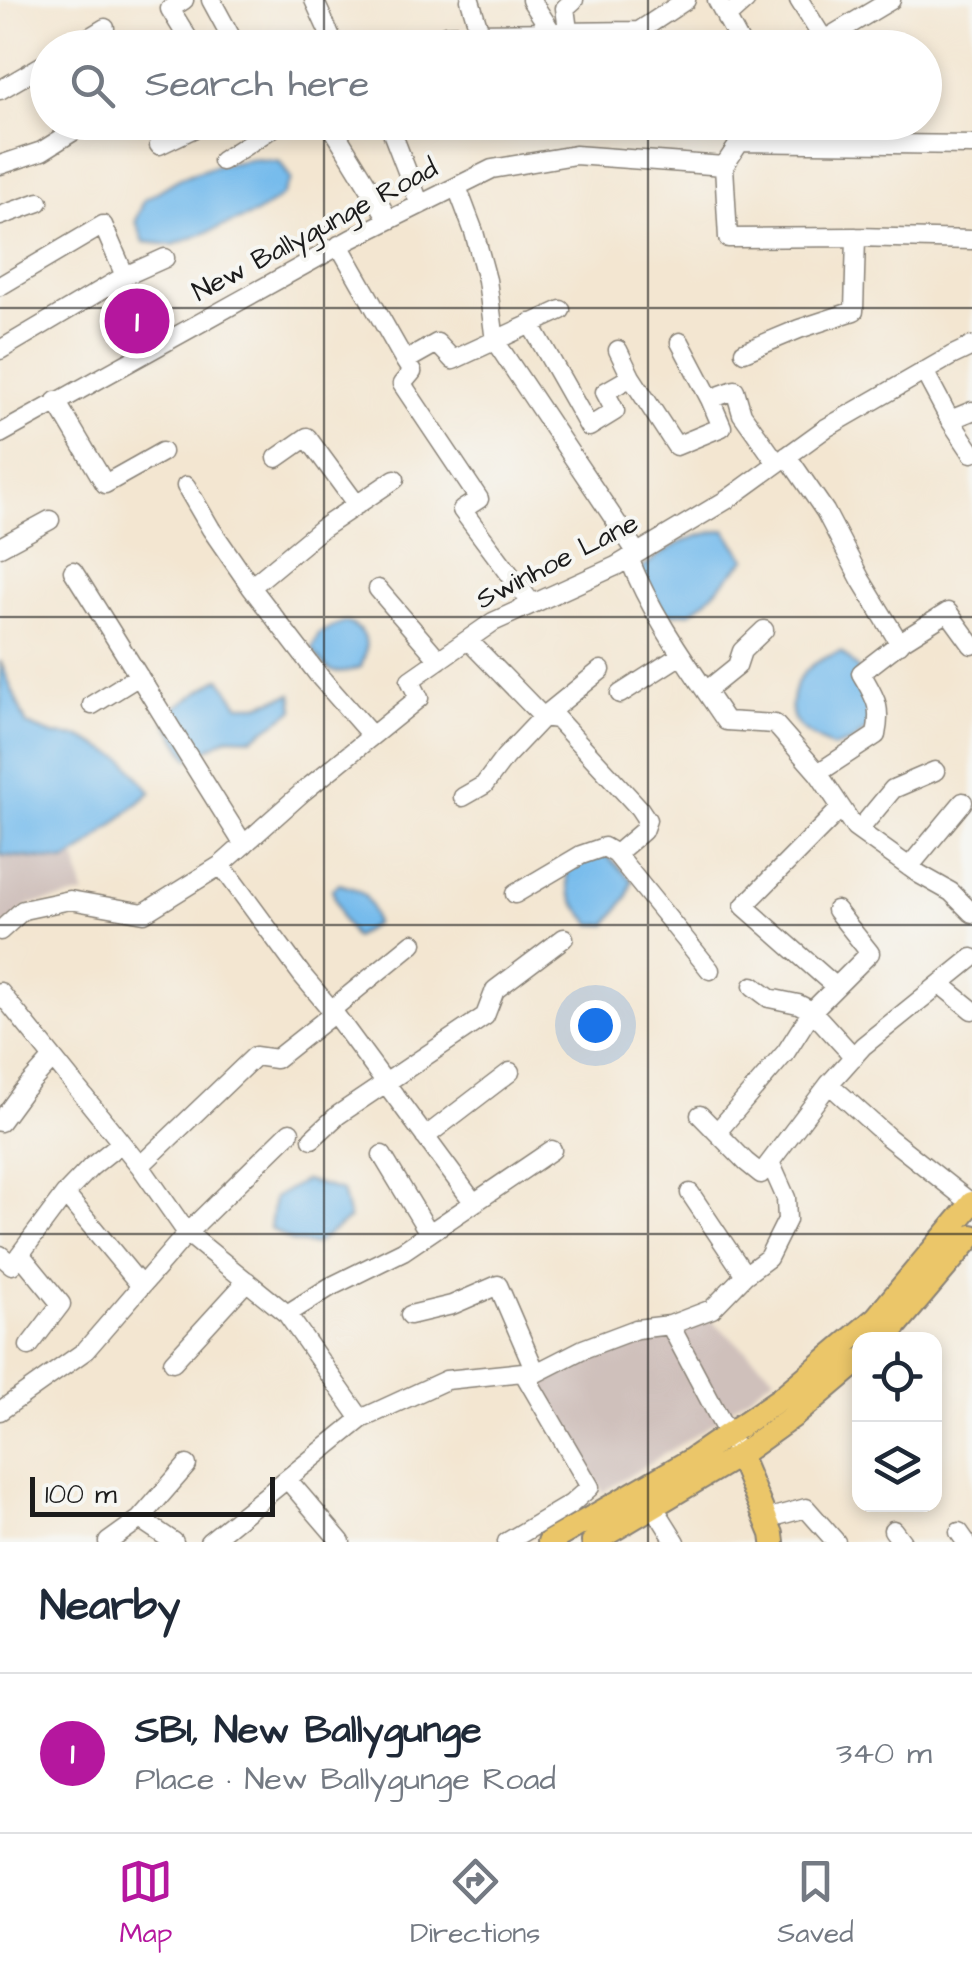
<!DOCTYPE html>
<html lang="en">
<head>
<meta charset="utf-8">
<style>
  body { margin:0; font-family:"Architects Daughter",sans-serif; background:#f2f2f3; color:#1f2937 }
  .controls { position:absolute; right:30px; bottom:30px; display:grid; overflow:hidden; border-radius:20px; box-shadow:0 5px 15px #0003 }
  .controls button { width:90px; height:90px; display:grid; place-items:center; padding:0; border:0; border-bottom:2px solid #e0e1e3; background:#fff; color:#1f2937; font:50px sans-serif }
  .scale { position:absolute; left:30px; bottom:25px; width:245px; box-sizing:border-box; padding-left:10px; border:5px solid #1c1c1c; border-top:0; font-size:28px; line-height:35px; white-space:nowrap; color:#1c1c1c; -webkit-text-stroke:8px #f6f6f2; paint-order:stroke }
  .you { position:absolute; left:595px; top:1025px; width:35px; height:35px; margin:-25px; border:8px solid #fff; border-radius:50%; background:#1a73e8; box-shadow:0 0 0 15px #1a73e833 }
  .badge { display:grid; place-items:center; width:65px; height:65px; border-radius:50%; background:#b5179e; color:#fff; font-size:32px; font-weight:700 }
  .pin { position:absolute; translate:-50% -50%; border:5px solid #fff; box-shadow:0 2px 10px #0006 }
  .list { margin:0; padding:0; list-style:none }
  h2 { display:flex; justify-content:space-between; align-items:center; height:130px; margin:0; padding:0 40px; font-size:42px }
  h2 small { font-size:32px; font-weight:400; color:#747a83 }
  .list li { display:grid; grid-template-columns:65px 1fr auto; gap:30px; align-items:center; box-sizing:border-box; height:160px; padding:0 40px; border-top:2px solid #e0e1e3 }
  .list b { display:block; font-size:38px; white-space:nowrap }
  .list p { margin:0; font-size:32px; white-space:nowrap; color:#747a83 }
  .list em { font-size:32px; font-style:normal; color:#747a83 }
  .icon { flex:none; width:55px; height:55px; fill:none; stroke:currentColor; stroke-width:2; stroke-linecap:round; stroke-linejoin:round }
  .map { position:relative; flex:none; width:972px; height:1542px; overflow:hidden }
  .search { position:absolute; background:#fff; box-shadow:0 5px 15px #0003; left:30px; right:30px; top:30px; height:110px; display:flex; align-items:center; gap:25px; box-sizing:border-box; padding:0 35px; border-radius:55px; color:#747a83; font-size:38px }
  .sheet { height:290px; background:#fff }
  nav { display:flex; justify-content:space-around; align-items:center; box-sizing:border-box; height:140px; border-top:2px solid #e0e1e3; background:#fff; font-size:28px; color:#747a83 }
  nav a { display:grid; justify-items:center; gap:5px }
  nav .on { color:#b5179e }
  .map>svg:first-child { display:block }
  .industrial { fill:#cfc0bb }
  .water { fill:#76bbec; stroke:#496c84; stroke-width:2.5 }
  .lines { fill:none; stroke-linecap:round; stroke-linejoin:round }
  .minor-casing { stroke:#888176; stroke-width:21 }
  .major-casing { stroke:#888176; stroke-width:26 }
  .minor { stroke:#fff; stroke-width:18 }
  .major { stroke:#ebc669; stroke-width:22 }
  .grid { fill:none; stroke:#1c1c1c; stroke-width:2.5; stroke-opacity:0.55 }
  .labels { text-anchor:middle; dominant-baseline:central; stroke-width:8; stroke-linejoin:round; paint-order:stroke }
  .street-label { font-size:28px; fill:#1c1c1c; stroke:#f6f6f2 }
</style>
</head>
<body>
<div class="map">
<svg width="972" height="1542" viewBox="0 0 972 1542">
  <rect width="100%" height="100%" fill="#f6f6f2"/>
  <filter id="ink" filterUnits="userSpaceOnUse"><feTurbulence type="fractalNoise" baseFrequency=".01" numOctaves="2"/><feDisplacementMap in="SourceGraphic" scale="20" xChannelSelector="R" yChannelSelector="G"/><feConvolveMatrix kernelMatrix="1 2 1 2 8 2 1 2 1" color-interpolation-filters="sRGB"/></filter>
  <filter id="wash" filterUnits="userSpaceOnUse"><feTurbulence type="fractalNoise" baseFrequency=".0048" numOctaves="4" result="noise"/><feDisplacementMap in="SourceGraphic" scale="40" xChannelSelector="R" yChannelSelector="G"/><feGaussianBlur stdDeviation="2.25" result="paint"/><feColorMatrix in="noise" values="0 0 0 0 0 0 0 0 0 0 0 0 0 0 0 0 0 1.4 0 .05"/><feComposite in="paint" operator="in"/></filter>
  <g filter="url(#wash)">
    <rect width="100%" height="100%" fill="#f3e6d1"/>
    <!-- industrial -->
    <path class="industrial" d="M0,840l12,7 64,12 8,36 -54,9 -30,28z
      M711,1320l64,56 -72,54 -100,62 -69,-113 119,-47z"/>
    <!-- water -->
    <path class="water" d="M256,159l24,3 11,17 -9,17 -26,18 -83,31 -29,-3 -8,-21 8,-21 38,-23 37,-12z
      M725,530l21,29 -40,41 -15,12 -25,2 -28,-42c27,-24 52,-37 87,-42z
      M344,622c25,7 25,24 17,45 -28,10 -32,7 -49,-18l7,-16z
      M841,652c27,22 30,40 30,74l-19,16 -19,6c-11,-7 -27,-13 -35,-23 -6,-6 -7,-15 -6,-23 2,-28 24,-43 49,-50z
      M0,661l27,64 26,10 28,2 44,23 26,32 -65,56 -20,13 -66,-6z
      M220,678l19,27h19l34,-11 2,16 -42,28 -23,-1 -40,22 -24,-39 11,-13z
      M605,854l27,26 -5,17 -20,28 -15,-1c-17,-19 -26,-28 -25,-55z
      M339,884c27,7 31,13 36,40l-21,13 -12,-18 -10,-30z
      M305,1180l37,11 7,28 -35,26 -21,-3 -23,-14 4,-30z"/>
  </g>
  <g filter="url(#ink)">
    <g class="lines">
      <defs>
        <path id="minor" d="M184,0l-14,9 24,39
          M211,0l26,48
          M314,0l22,48
          M470,0l10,33
          M531,0l20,31
          M717,0l26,48
          M799,0l25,40
          M726,18l20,-18
          M568,30l-3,-22 9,-8
          M72,48l33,-20
          M419,48l27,-13 28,-2 165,-2 47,-31
          M800,48l24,-8 67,-40
          M0,90l48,-28
          M329,122l60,98
          M388,122l32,83
          M740,142l232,3
          M159,145l42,-20 -1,-3
          M222,161l60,-39
          M0,165l42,-14 46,-29
          M724,166l4,72 128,-1 116,3
          M724,166l16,-24 9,-20
          M457,187l17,45 13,48 8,61 142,212
          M0,216l39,-14
          M339,245l66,116 32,-18 16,17 108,-50
          M0,286l103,-61 22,51
          M530,323l59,104 26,-16 -10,-19 26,-15
          M0,350l125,-74 40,-18
          M618,350l13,27 45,69 46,-19 -12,-28 -30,-57
          M744,352l55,-23 55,-18 2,-74
          M405,361l7,11 -10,12 77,115 -17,11 70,94
          M924,371l26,49 22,33
          M710,399l25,-9 7,24 35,49
          M56,401l49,83 57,-32
          M950,420l22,-9
          M0,434l351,-195 141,-70 83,-14 149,11
          M787,456l38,55 36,69 39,64
          M277,458l30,-21 50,68
          M186,486l25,43 40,58
          M0,547l50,-27
          M629,558c23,59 62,111 97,163l49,3 43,49 37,55 64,46 32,18 21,21
          M73,571c58,91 113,183 171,274
          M378,589l61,71
          M468,640l75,77 58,-47
          M706,691l31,-25 5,-15 22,-21
          M620,694l61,-39
          M92,705l47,-29
          M371,735l-51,-58 -69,-90 70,-58 74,-50
          M818,773l58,-38c6,-30 -1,-37 -15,-62l44,-34 43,-27 24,33
          M463,797l21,-12 21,-28 38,-40 14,2 82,89 8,12 -4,11 -27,23
          M859,830l34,-41 42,-18
          M909,867l54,-65
          M515,894l66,-39 23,-8 12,7 94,116
          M836,910l34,43 -58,58 42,46
          M0,931l23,-21 47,-10 74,13 77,-48 83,-74 115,-93 -9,-18 83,-58 123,-56 112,-67 98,-71 125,-72 21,-10
          M940,984l32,26
          M836,987l-92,-81 97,-98
          M0,992l140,174 47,67 100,81 74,105
          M331,1010l82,-67
          M334,1013l140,190
          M829,1084l60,54 82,65
          M700,1115l46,47 15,12 9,-12
          M0,1122l22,-30 31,-34
          M717,1132l69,-80 26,-41 -14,-7 -29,-6 -16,-12
          M425,1137l85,-65
          M312,1139l26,-24 147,-99 10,-26 69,-52
          M382,1155l47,78
          M140,1166l115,-110 21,3 58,-46 -32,-38 -81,-110
          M690,1193l55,82
          M65,1194l76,92
          M20,1254l41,50 -32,42
          M0,1255l12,10 53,-71 26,-27 30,-24
          M287,1314l43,-27 73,-36 149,-101
          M410,1315l42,-10 46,-20 38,88
          M670,1325l63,119
          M173,1362l74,-81
          M0,1411l85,-60 102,-118 103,-101
          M287,1479l54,63
          M654,1507l22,35
          M140,1519l47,-54
          M766,1519l40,-11 30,34
          M893,1530l9,12
          M959,1532l7,10
          M108,1542l32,-23 34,23
          M209,1542l152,-123 85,-39 77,-8 13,1 47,-24 53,-20 34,-4 42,-16 33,-34 23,-17 19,-38 -1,-22 -16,-36 59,-78 34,-38 109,-88
          M507,1542l64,-38 19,-17 -67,-115"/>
        <path id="major" d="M884,1340l88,-104
          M739,1455l33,79 1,8
          M549,1542l140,-81 92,-63 95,-80 96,-115
          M593,1542l146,-87 56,-40 65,-55"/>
      </defs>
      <!-- minor casing -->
      <use href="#minor" class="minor-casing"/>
      <!-- major casing -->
      <use href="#major" class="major-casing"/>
      <!-- minor -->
      <use href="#minor" class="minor"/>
      <!-- major -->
      <use href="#major" class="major"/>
    </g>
  </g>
  <!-- grid -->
  <path class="grid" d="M324,0v48M648,0v48M324,122v1420M648,122v1420M0,308h972M0,617h972M0,925h972M0,1234h972"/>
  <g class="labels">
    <!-- street labels -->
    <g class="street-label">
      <text transform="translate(315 230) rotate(-28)">New Ballygunge Road</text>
      <text transform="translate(557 561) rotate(-27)">Swinhoe Lane</text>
    </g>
  </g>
</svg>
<div class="controls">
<button><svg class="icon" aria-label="locate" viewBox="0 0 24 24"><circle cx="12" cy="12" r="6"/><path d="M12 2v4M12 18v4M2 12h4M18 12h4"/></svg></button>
<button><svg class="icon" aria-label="layers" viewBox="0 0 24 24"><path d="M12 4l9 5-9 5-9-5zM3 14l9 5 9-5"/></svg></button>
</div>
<div class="scale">100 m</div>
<div class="you"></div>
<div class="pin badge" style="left:137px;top:321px">1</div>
<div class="search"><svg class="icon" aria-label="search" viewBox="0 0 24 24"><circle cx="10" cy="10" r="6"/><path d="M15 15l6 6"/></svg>Search here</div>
</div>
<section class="sheet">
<h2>Nearby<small></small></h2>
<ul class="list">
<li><span class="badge">1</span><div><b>SBI, New Ballygunge</b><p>Place · New Ballygunge Road</p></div><em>340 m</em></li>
</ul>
</section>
<nav>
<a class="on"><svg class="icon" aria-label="map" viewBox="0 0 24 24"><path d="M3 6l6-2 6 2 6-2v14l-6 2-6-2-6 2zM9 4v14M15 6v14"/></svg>Map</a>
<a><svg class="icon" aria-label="directions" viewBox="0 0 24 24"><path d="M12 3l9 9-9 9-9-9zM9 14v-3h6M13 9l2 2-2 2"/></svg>Directions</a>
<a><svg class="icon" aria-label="saved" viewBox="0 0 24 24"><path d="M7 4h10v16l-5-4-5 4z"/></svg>Saved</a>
</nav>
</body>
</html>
